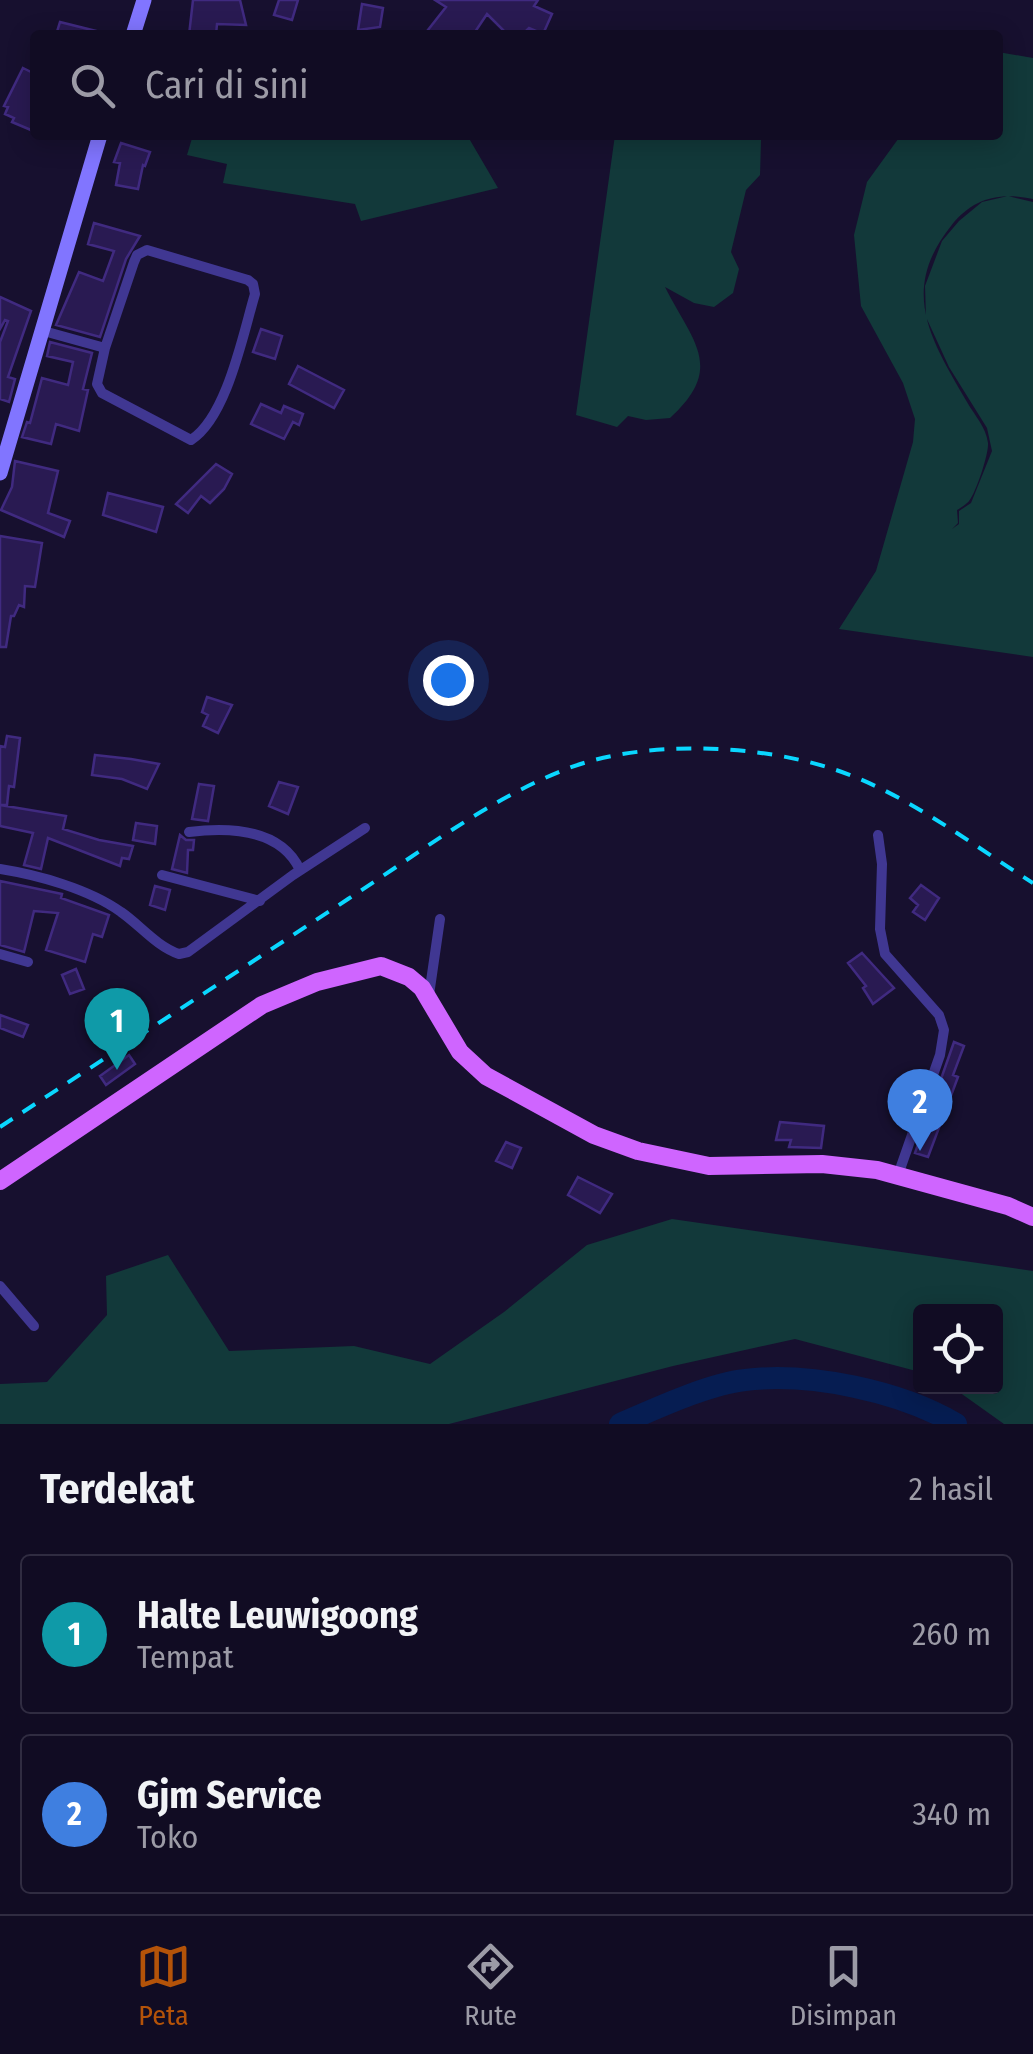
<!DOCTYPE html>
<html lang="id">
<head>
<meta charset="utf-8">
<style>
  body { margin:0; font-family:"Fira Sans Condensed",sans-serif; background:#1a152b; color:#f1f3f6 }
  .controls { position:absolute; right:30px; bottom:30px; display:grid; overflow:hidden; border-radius:10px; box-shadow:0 5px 25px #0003 }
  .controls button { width:90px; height:90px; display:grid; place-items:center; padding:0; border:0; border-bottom:2px solid #302c41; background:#110c23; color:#f1f3f6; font:50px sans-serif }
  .you { position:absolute; left:448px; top:680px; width:35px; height:35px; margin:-25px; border:8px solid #fff; border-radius:50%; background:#1a73e8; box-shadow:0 0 0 15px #1a73e833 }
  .badge { display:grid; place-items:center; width:65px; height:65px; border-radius:50%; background:#b45309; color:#fff; font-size:32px; font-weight:700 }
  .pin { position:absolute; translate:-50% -82px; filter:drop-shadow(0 2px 5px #0008) }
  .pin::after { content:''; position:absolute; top:52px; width:35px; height:30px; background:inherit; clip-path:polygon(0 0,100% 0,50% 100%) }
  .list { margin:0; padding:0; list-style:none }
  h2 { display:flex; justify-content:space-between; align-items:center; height:130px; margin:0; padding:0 40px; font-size:42px }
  h2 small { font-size:32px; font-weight:400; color:#9c9ba6 }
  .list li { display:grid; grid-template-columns:65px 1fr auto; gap:30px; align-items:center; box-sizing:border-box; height:160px; margin:0 20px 20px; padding:0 20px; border:2px solid #302c41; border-radius:10px }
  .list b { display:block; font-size:38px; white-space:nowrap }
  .list p { margin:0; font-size:32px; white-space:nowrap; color:#9c9ba6 }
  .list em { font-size:32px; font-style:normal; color:#9c9ba6 }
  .icon { flex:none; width:55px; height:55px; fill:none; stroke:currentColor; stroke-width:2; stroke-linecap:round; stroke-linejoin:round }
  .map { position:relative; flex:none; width:1033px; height:1424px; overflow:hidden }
  .search { position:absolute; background:#110c23; box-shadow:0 5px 25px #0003; left:30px; right:30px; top:30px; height:110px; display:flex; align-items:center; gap:25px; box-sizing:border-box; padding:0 35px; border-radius:10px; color:#9c9ba6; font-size:38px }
  .sheet { height:490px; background:#110c23 }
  nav { display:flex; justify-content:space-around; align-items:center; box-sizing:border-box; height:140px; border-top:2px solid #302c41; background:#110c23; font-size:28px; color:#9c9ba6 }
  nav a { display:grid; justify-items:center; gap:5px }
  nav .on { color:#b45309 }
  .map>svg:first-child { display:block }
  .green { fill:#12393a }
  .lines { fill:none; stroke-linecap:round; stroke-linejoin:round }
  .river { stroke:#061d52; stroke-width:22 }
  .building { fill:#291a52; stroke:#402a80; stroke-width:2.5 }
  .minor { stroke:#403792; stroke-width:10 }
  .secondary { stroke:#8175ff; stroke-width:15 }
  .primary { stroke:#cf65ff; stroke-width:18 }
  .rail { stroke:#0ad7ff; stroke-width:4; stroke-dasharray:15 12; stroke-linecap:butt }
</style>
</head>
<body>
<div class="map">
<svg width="1033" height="1424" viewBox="0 0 1033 1424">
  <rect width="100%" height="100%" fill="#17102f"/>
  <!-- green -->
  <path class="green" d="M998,52l35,6v141c-34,-7 -60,-1 -82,27 -52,65 -20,114 16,176 8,14 19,25 21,41 1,10 -12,50 -19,58 -1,2 -10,8 -12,9l1,13 -6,6 7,-5v-13l12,-8 21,-52 -5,-23 -38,-61 -23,-50 -1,-31 17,-45 17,-20 23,-19 26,-6 25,6v455l-194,-28 37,-58 37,-129 2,-23 -12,-36 -42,-77 -7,-71 13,-53 34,-47h97z
    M193,135h274l31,53 -137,33 -6,-17 -132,-21 4,-19 -40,-9z
    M615,135h132l14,5 -1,35 -14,15 -15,62 8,17 -6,24 -19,14 -20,-4 -29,-16c27,54 61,80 5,131l-24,2 -18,-4 -11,11 -41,-12z
    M672,1219l361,52v153h-29l-52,-37 44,-1v-74h-76v60l-125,-33 -122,27 -224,58h-449v-40l47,-2 60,-67 -1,-39 62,-21 61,96 125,-5 76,18 74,-52 83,-67z"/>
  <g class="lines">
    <!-- river -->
    <path class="river" d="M620,1424c35,-15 88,-40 125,-44 65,-8 155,11 211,44"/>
  </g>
  <!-- building -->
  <path class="building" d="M193,0h47l6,25 -29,-1 -1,11h-27z
    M279,0h19l-6,20 -18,-5z
    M435,0h103l-4,6 18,8 -9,20 -14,-6 -7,7h-14l-21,-21 -14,21h-49l22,-28z
    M362,4l21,4 -3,19 -22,3z
    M60,22l36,9 -1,4h-39z
    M23,68l12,6v47l-4,9 -19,-8 2,-4 -9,-4 3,-7 -4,-1z
    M121,143l29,9 -5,14 -2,-1 -5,24 -22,-4 4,-22 -6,-1z
    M94,223l46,13 -14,23 -26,78 -44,-12 23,-53 24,9 11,-30 -26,-7z
    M0,297l31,14 -23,66 7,2 -6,23 -9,-3v-57l8,-21 -3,-1 -5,9z
    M261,329l21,7 -7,23 -22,-7z
    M50,342l42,11 -9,36 5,1 -9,41 -23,-7 -5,20 -29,-7 5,-15 3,1 12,-45 26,7 5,-23 -26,-6z
    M298,366l46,24 -10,18 -45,-24z
    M261,404l20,9 3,-7 19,8 -4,11 -6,-3 -9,17 -33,-15z
    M15,461l43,10 -10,42 22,8 -6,16 -63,-27 11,-23z
    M216,464l16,10 -8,15 -14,14 -9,-7 -13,17 -12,-9z
    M108,493l55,14 -7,25 -53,-17z
    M0,536l42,7 -7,44 -10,-1 -1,21 -5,-2 -5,11h-3l-5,31h-6z
    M207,697l25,8 -14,28 -15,-7 5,-11 -6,-3z
    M7,736l13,2 -6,49 -5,-1 -2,19h-7v-59l5,1z
    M95,755l36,4 28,5 -12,25 -25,-10 -30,-4z
    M279,782l19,5 -10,27 -19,-8z
    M199,784l15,2 -6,35 -16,-2z
    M0,805l66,11 -3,13 36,11 34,6 -4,13 -7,-1 -2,8 -72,-28 -7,31 -17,-4 9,-32 -33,-7z
    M136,823l21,3 -2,18 -22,-4z
    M180,835l6,5h8l-1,10h-5l-1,23 -15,-4z
    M0,881l62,13 -1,4 48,17 -7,22 -9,-3 -8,28 -39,-12 12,-37 -24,-2 -10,41 -24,-7z
    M921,885l18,13 -14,22 -12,-8 5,-7 -8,-7z
    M155,886l15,4 -5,20 -15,-5z
    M862,953l32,35 -21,16 -10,-16 3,-2 -18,-23z
    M76,969l8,20 -14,5 -8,-19z
    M0,1015l28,10 -5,12 -23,-9z
    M954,1042l10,4 -11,29 5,2 -30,80 -13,-4z
    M129,1055l6,9 -29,21 -6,-9z
    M780,1122l44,4 -3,22 -32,-1 2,-7h-15z
    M506,1142l15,6 -9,20 -16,-7z
    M578,1177l34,17 -12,19 -32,-18z"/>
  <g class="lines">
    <!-- minor -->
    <path class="minor" d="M147,250l101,30 5,4 2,10c-12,40 -28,123 -64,146l-89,-47 -5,-9 8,-36 29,-86 3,-7z
      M40,330l65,18
      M189,832c41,-5 92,-3 111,38
      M878,835l4,29 -2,65 5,25 54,61 5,15 -4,25 -42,120
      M0,869c38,6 89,20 121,43 19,13 35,34 58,42l9,-2 105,-77 72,-47
      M162,875l98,26
      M0,954l28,8
      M429,995l11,-76
      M0,1286l34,40"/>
    <!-- secondary -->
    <path class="secondary" d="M133,35l11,-35
      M0,473l100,-338"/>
    <!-- primary -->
    <path class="primary" d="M0,1181l262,-176 55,-23 64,-16 28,11 13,11 38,64 26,24 108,59 44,16 71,15 113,-2 55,6 131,36 25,11"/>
    <!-- rail -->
    <path class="rail" d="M0,1127c116,-76 232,-152 348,-228 70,-45 142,-101 221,-131 74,-28 186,-24 261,0 73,23 138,74 203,115"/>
  </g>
</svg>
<div class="controls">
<button><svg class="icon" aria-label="locate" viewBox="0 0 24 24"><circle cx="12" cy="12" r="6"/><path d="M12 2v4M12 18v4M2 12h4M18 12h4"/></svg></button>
</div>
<div class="you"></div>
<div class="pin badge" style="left:117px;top:1070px;background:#0f9aa8">1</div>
<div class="pin badge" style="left:920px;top:1151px;background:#3f7fe0">2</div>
<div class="search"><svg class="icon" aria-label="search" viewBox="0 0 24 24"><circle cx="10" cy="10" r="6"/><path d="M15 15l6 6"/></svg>Cari di sini</div>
</div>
<section class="sheet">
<h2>Terdekat<small>2 hasil</small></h2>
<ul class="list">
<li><span class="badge" style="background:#0f9aa8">1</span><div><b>Halte Leuwigoong</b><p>Tempat</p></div><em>260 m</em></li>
<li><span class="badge" style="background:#3f7fe0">2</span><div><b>Gjm Service</b><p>Toko</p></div><em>340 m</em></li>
</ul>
</section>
<nav>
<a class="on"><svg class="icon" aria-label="map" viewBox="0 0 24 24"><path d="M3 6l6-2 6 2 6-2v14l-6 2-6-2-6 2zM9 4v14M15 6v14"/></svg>Peta</a>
<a><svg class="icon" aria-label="directions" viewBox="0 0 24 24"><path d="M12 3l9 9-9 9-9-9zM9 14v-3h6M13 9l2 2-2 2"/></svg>Rute</a>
<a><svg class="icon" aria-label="saved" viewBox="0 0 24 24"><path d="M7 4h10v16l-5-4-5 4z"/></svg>Disimpan</a>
</nav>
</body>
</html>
